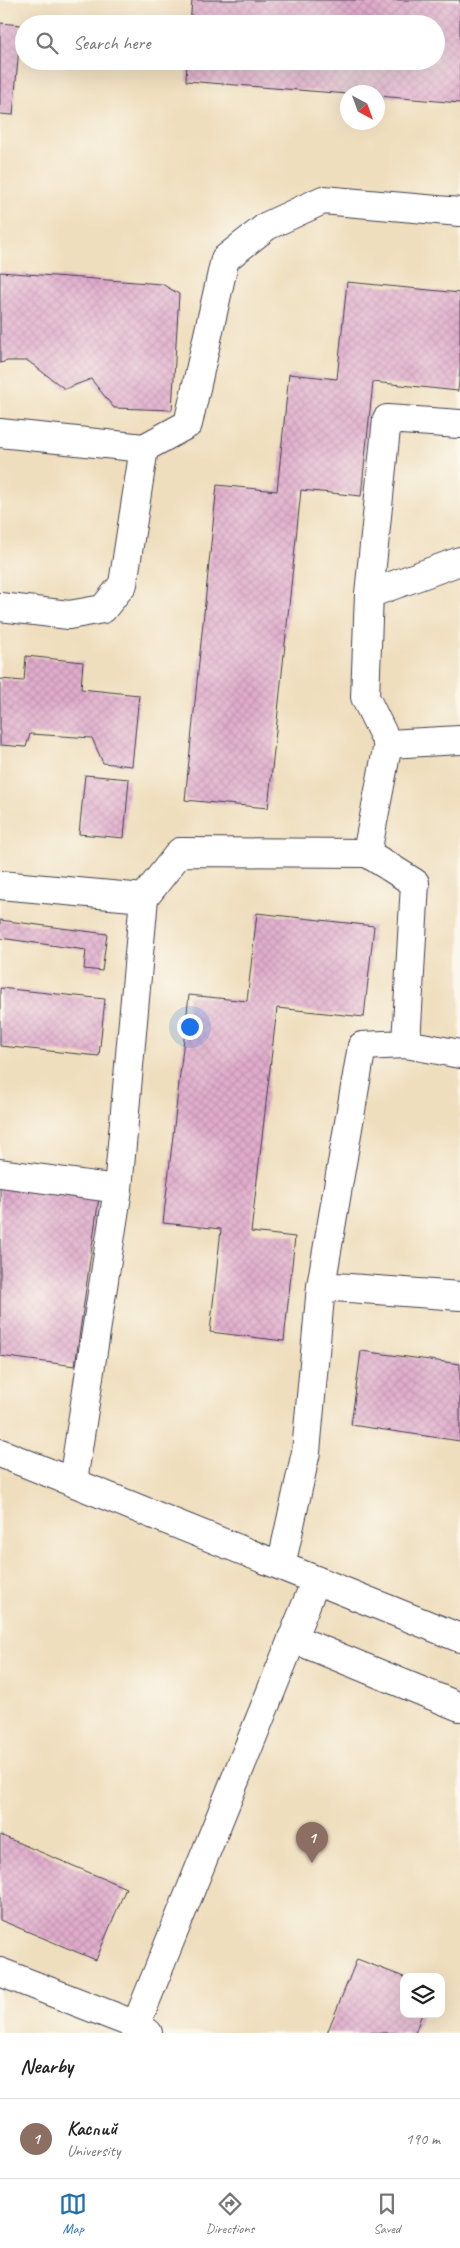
<!DOCTYPE html>
<html lang="en">
<head>
<meta charset="utf-8">
<style>
  body { margin:0; font-family:Caveat,sans-serif; background:#f2f2f2; color:#222 }
  .controls { position:absolute; right:15px; bottom:15px; display:grid; overflow:hidden; border-radius:10px; box-shadow:0 5px 20px #0002 }
  .controls button { width:45px; height:45px; display:grid; place-items:center; padding:0; border:0; border-bottom:1px solid #e0e0e0; background:#fff; color:#222; font:25px sans-serif }
  .compass { position:absolute; left:340px; top:85px; width:45px; height:45px; border-radius:50%; background:#fff; box-shadow:0 5px 20px #0002; rotate:139deg }
  .you { position:absolute; left:189px; top:1026px; width:18px; height:18px; margin:-12px; border:4px solid #fff; border-radius:50%; background:#1a73e8; box-shadow:0 0 0 8px #1a73e833 }
  .badge { display:grid; place-items:center; width:32px; height:32px; border-radius:50%; background:#1f6fb2; color:#fff; font-size:16px; font-weight:700 }
  .pin { position:absolute; translate:-50% -41px; filter:drop-shadow(0 1px 2px #0008) }
  .pin::after { content:''; position:absolute; top:26px; width:18px; height:15px; background:inherit; clip-path:polygon(0 0,100% 0,50% 100%) }
  .list { margin:0; padding:0; list-style:none }
  h2 { display:flex; justify-content:space-between; align-items:center; height:65px; margin:0; padding:0 20px; font-size:21px }
  h2 small { font-size:16px; font-weight:400; color:#767676 }
  .list li { display:grid; grid-template-columns:32px 1fr auto; gap:15px; align-items:center; box-sizing:border-box; height:80px; padding:0 20px; border-top:1px solid #e0e0e0 }
  .list b { display:block; font-size:19px; white-space:nowrap }
  .list p { margin:0; font-size:16px; white-space:nowrap; color:#767676 }
  .list em { font-size:16px; font-style:normal; color:#767676 }
  .icon { flex:none; width:28px; height:28px; fill:none; stroke:currentColor; stroke-width:2; stroke-linecap:round; stroke-linejoin:round }
  .map { position:relative; flex:none; width:460px; height:2033px; overflow:hidden }
  .search { position:absolute; background:#fff; box-shadow:0 5px 20px #0002; left:15px; right:15px; top:15px; height:55px; display:flex; align-items:center; gap:12px; box-sizing:border-box; padding:0 18px; border-radius:28px; color:#767676; font-size:19px }
  .sheet { height:145px; background:#fff }
  nav { display:flex; justify-content:space-around; align-items:center; box-sizing:border-box; height:70px; border-top:1px solid #e0e0e0; background:#fff; font-size:14px; color:#767676 }
  nav a { display:grid; justify-items:center; gap:2px }
  nav .on { color:#1f6fb2 }
  .map>svg:first-child { display:block }
  .building { fill:url(#building-cross-hatch) }
  .lines { fill:none; stroke-linecap:round; stroke-linejoin:round }
  .minor-casing { stroke:#413e4e; stroke-width:30 }
  .minor { stroke:#fff; stroke-width:28 }
</style>
</head>
<body>
<div class="map">
<svg width="460" height="2033" viewBox="0 0 460 2033">
  <defs>
    <pattern id="building-cross-hatch" width="8" height="8" patternUnits="userSpaceOnUse" patternTransform="scale(1.25)"><rect width="8" height="8" fill="#e0accc"/><path d="M0 0l8 8M0 8l8-8" fill="none" stroke="#c094b0"/></pattern>
  </defs>
  <rect width="100%" height="100%" fill="#fbf7ec"/>
  <filter id="ink" filterUnits="userSpaceOnUse"><feTurbulence type="fractalNoise" baseFrequency=".02" numOctaves="2"/><feDisplacementMap in="SourceGraphic" scale="10" xChannelSelector="R" yChannelSelector="G"/><feConvolveMatrix kernelMatrix="1 2 1 2 8 2 1 2 1" color-interpolation-filters="sRGB"/></filter>
  <filter id="wash" filterUnits="userSpaceOnUse"><feTurbulence type="fractalNoise" baseFrequency=".0096" numOctaves="4" result="noise"/><feDisplacementMap in="SourceGraphic" scale="20" xChannelSelector="R" yChannelSelector="G"/><feGaussianBlur stdDeviation="1.12" result="paint"/><feColorMatrix in="noise" values="0 0 0 0 0 0 0 0 0 0 0 0 0 0 0 0 0 1.4 0 .05"/><feComposite in="paint" operator="in"/></filter>
  <g filter="url(#wash)">
    <rect width="100%" height="100%" fill="#efdebd"/>
    <g id="blocks">
      <!-- building -->
      <path class="building" d="M192,0h268v103l-82,-7v-4l-30,2 -162,-13 1,-20h249v-37h-246z
        M0,23l21,2 -8,90 -13,-1z
        M0,272l162,12 17,10 -7,116 -58,-2 -23,-29 -26,10 -37,-28h-21l-7,2z
        M347,282l113,11v75l-2,23 -85,-9 -12,114 -60,-6 -33,318 -83,-8 32,-315 60,6 12,-117 48,5z
        M26,656l57,6 -2,27 58,6 -7,71 -29,-3 -11,-25 -62,-4 -4,13 -26,-2v-66l24,2z
        M85,775l44,4 -5,59 -45,-4z
        M257,913l117,13 -10,91 -87,-9 -26,224 44,5 -11,104 -74,-9 11,-103 -58,-6 26,-228 58,6z
        M0,920l107,14 -5,37 -18,-2 2,-19 -86,-12z
        M0,988l105,11 -6,57 -99,-10z
        M0,1183l99,14 -24,169 -75,-10z
        M361,1351l99,13v77l-109,-16z
        M0,1835l126,53 -30,72 -96,-40z
        M357,1959l47,18v37h18l-7,19h-88z"/>
    </g>
  </g>
  <g filter="url(#ink)">
    <use href="#blocks" fill-opacity="0" stroke="#413e4e" stroke-width="1"/>
    <g class="lines">
      <defs>
        <path id="minor" d="M0,433l144,15 44,-24 37,-165 42,-33 56,-26 137,12
          M369,594l91,-33
          M0,607l69,8 34,-6 20,-25 21,-136
          M388,744l72,-4
          M367,853l21,-109 -23,-47 4,-103 18,-175 73,5
          M0,885l144,13
          M460,1054l-54,-10 -44,2 -41,240 139,10
          M0,1173l118,16
          M0,1453l460,185
          M73,1481l45,-292 26,-291 36,-46 187,1 48,30 -9,161
          M281,1566l25,-114 15,-166
          M292,1638l168,69
          M0,1972l136,53 12,8
          M136,2025l180,-445"/>
      </defs>
      <!-- minor casing -->
      <use href="#minor" class="minor-casing"/>
      <!-- minor -->
      <use href="#minor" class="minor"/>
    </g>
  </g>
</svg>
<div class="controls">
<button><svg class="icon" aria-label="layers" viewBox="0 0 24 24"><path d="M12 4l9 5-9 5-9-5zM3 14l9 5 9-5"/></svg></button>
</div>
<svg class="compass" viewBox="-18 -18 36 36"><path d="M0-13l5 13h-10z" fill="#e53935"/><path d="M0 13l5-13h-10z" fill="#767676"/></svg>
<div class="you"></div>
<div class="pin badge" style="left:312px;top:1863px;background:#8d6e63">1</div>
<div class="search"><svg class="icon" aria-label="search" viewBox="0 0 24 24"><circle cx="10" cy="10" r="6"/><path d="M15 15l6 6"/></svg>Search here</div>
</div>
<section class="sheet">
<h2>Nearby<small></small></h2>
<ul class="list">
<li><span class="badge" style="background:#8d6e63">1</span><div><b>Каспий</b><p>University</p></div><em>190 m</em></li>
</ul>
</section>
<nav>
<a class="on"><svg class="icon" aria-label="map" viewBox="0 0 24 24"><path d="M3 6l6-2 6 2 6-2v14l-6 2-6-2-6 2zM9 4v14M15 6v14"/></svg>Map</a>
<a><svg class="icon" aria-label="directions" viewBox="0 0 24 24"><path d="M12 3l9 9-9 9-9-9zM9 14v-3h6M13 9l2 2-2 2"/></svg>Directions</a>
<a><svg class="icon" aria-label="saved" viewBox="0 0 24 24"><path d="M7 4h10v16l-5-4-5 4z"/></svg>Saved</a>
</nav>
</body>
</html>
